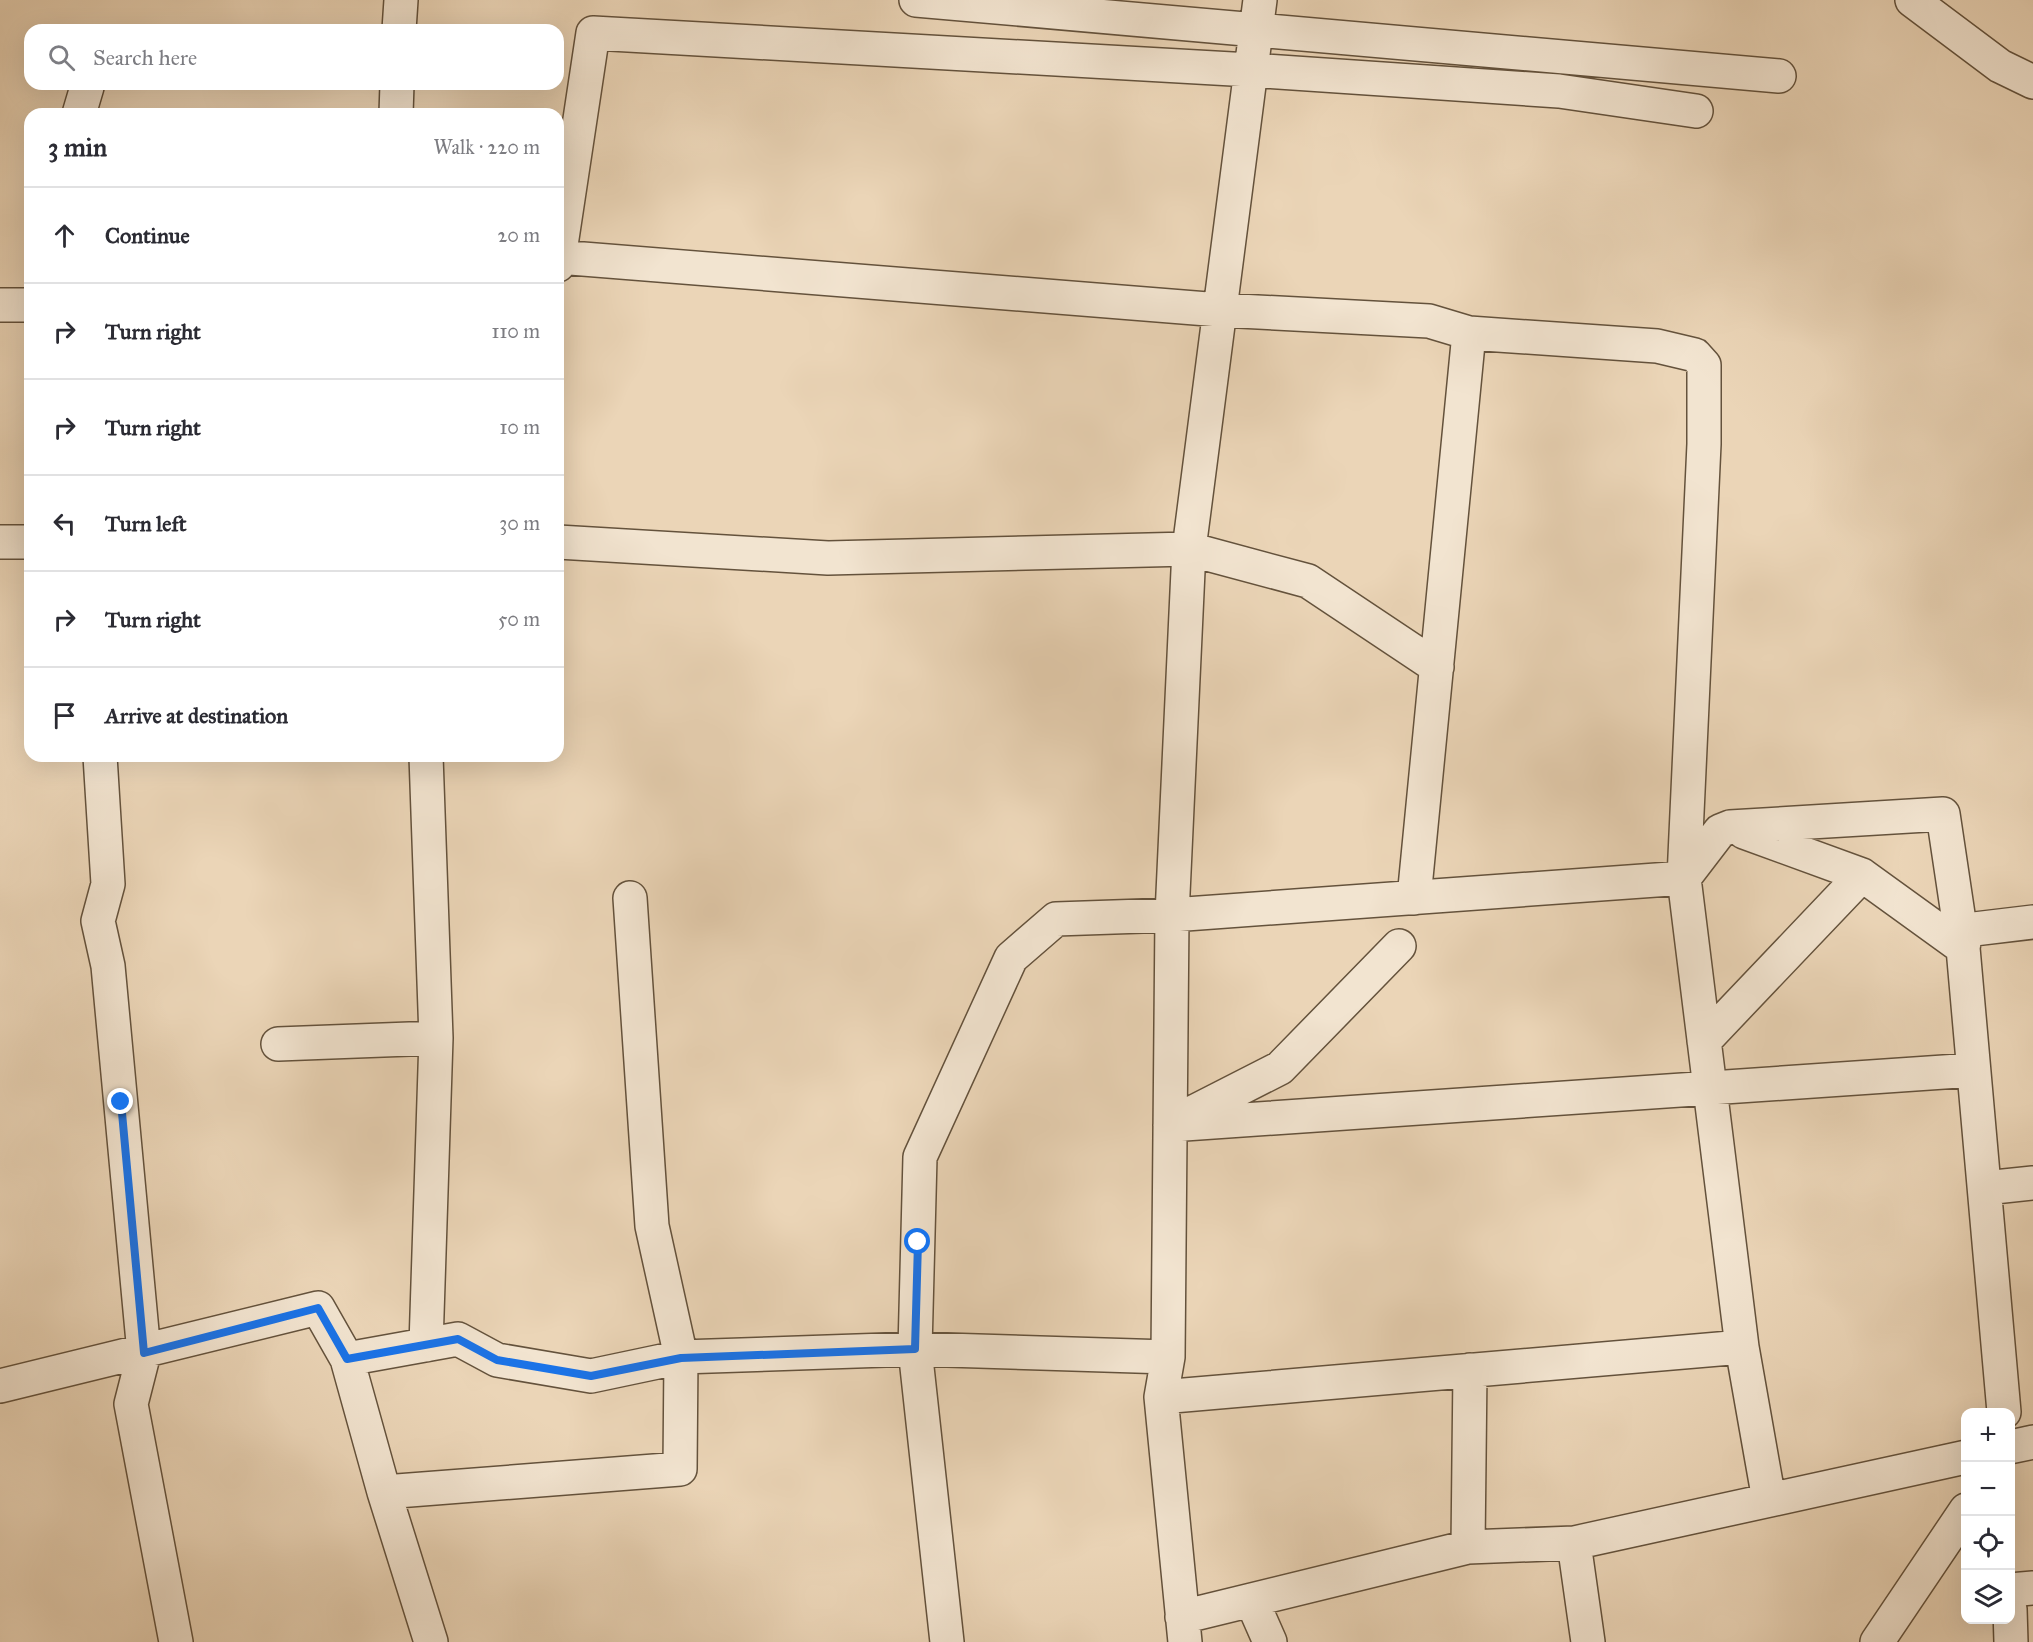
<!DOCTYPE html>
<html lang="en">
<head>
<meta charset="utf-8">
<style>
  body { margin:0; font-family:"IM FELL Great Primer",serif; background:#f7f7f7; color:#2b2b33 }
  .controls { position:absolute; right:18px; bottom:18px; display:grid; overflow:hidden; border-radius:12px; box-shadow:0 6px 24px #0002 }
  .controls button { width:54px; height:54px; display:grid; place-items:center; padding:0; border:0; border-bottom:2px solid #e1e1e2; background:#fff; color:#2b2b33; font:30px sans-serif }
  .stop { position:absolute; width:18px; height:18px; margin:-14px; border:4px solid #1a73e8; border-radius:50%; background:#fff }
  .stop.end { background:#1a73e8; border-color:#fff; box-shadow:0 2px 6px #0008 }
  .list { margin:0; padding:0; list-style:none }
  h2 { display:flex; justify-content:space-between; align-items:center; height:78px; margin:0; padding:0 24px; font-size:26px }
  h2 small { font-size:20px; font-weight:400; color:#7c7c81 }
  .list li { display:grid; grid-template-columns:39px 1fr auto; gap:18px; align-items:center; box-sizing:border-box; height:96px; padding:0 24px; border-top:2px solid #e1e1e2 }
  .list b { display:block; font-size:22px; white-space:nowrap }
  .list em { font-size:20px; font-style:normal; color:#7c7c81 }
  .icon { flex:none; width:33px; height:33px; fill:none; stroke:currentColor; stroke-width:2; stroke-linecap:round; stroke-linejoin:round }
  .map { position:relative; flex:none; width:2033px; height:1642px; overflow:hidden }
  .search { position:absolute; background:#fff; box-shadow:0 6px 24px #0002; left:24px; top:24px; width:540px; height:66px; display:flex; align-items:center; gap:15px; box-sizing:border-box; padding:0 21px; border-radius:18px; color:#7c7c81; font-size:22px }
  .panel { position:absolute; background:#fff; box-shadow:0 6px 24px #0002; left:24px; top:108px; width:540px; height:654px; border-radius:18px }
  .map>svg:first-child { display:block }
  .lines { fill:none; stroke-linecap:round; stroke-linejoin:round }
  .minor-casing { stroke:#64523c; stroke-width:36 }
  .minor { stroke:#f2e4d0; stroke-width:33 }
  .route { stroke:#1a73e8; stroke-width:8 }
</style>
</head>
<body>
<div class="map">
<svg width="2033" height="1642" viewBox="0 0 2033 1642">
  <rect width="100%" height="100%" fill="#ebd5b7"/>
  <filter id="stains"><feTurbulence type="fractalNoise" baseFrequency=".00333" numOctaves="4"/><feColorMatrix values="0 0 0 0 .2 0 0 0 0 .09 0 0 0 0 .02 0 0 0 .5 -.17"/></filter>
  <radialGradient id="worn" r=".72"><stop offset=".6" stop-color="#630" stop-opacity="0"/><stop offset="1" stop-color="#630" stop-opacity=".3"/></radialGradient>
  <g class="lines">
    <defs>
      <path id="minor" d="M916,0l863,76
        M1912,0l88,66 33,16
        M399,30l2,-30
        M79,114l8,-27
        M396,114l1,-30
        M558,257l662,53 209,11 40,12 188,13 38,9 9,10v79l-20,434 58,469 27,153
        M558,265l35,-232 657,37 309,21 137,20
        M0,305h30
        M0,542h30
        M558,542l270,16 361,-9 119,32 129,86
        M100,756l8,128 -10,37 10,45 36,387 -13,51 45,238
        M1744,832l118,43 101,73
        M1414,898l55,-565
        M1704,1041l158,-166
        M278,1044l158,-6
        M1182,1118l98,-50 119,-122
        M1170,1125l803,-55
        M1985,1188l48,-5
        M426,1345l10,-307 -10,-282
        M347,1359l111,-20 39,21 94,16 90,-19 234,-8 253,8
        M0,1386l318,-78 29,51 37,133 47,150
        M1161,1397l581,-50
        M2004,1412l-41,-464 3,-18 67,-8
        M2010,1447l23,-5
        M384,1492l296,-23 1,-112 -29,-131 -22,-328
        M1468,1547l2,-177
        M2010,1590l23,-2
        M1252,1601l18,41
        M2010,1609l1,33
        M1182,1617l286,-70 106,-4
        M947,1642l-32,-293 5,-192 91,-199 45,-39 116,-4 512,-37 36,-47 10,-4 213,-13 20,134
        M1185,1642l-24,-245 7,-40 4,-442 17,-366 71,-549
        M1588,1642l-14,-99 392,-86
        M1877,1642l89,-132"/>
    </defs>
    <!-- minor casing -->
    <use href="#minor" class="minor-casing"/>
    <!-- minor -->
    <use href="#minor" class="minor"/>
  </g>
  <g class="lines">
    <!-- route -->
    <path class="route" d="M121,1102l23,251 174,-45 29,51 111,-20 39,21 94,16 90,-18 234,-9 3,-107"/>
  </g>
  <rect width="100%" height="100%" filter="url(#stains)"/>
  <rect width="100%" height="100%" fill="url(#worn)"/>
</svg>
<div class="controls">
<button>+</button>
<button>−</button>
<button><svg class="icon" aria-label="locate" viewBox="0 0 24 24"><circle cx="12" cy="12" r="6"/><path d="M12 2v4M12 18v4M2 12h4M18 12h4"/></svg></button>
<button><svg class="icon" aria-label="layers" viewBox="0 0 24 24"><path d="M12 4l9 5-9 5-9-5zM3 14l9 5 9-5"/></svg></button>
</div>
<div class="stop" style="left:918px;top:1242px"></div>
<div class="stop end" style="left:121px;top:1102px"></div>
<div class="search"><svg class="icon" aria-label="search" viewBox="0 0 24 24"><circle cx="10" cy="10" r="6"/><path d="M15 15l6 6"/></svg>Search here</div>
<section class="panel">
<h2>3 min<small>Walk · 220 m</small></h2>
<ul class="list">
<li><svg class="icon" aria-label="ahead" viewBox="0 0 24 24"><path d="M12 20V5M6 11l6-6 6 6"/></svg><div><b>Continue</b></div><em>20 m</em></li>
<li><svg class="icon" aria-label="right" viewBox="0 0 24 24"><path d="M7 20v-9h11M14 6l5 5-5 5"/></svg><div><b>Turn right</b></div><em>110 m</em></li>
<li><svg class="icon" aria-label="right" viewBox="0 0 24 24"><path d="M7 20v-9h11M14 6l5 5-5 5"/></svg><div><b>Turn right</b></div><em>10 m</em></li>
<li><svg class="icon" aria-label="left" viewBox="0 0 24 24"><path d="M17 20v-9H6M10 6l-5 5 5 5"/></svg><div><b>Turn left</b></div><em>30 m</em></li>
<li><svg class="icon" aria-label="right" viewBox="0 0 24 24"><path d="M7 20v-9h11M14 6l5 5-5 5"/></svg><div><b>Turn right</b></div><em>50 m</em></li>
<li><svg class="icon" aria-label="arrive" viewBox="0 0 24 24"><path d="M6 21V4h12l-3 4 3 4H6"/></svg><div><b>Arrive at destination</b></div></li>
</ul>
</section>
</div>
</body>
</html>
